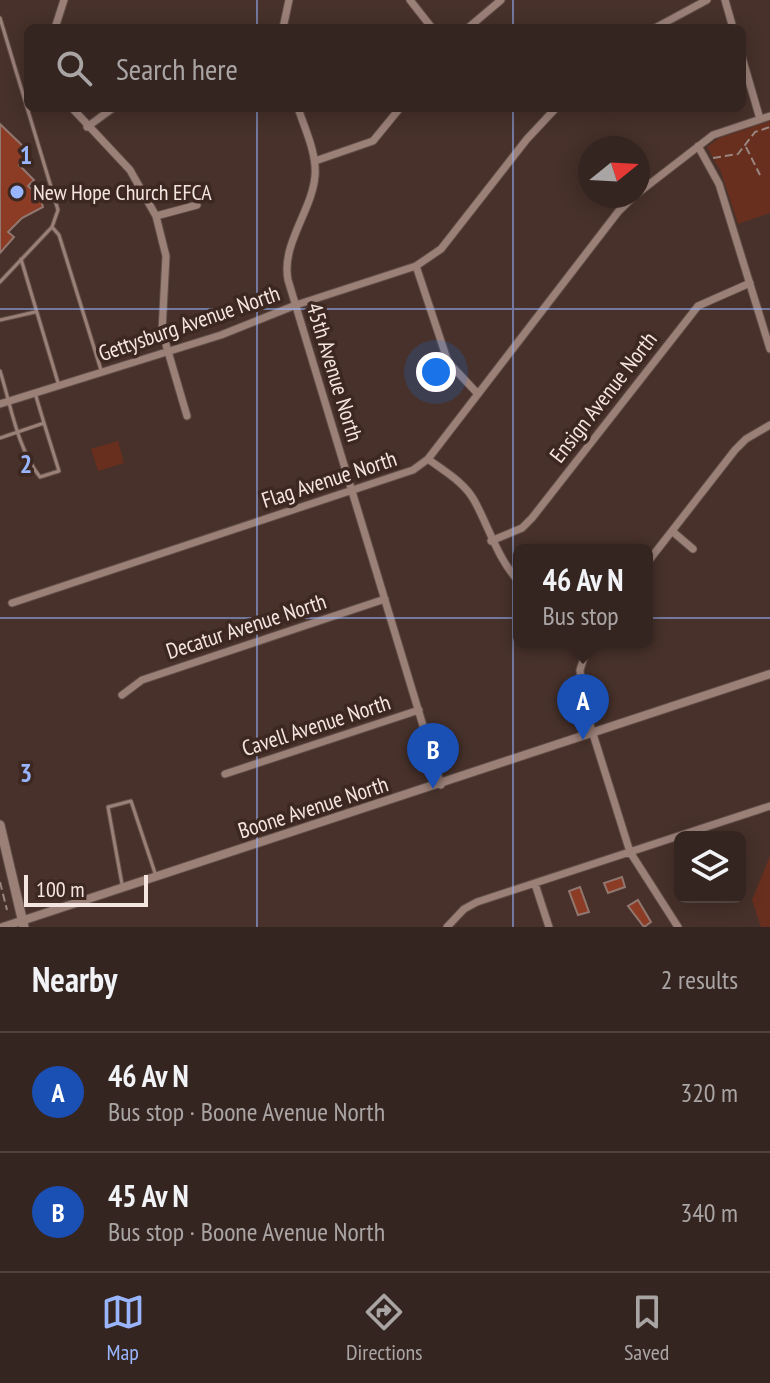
<!DOCTYPE html>
<html lang="en">
<head>
<meta charset="utf-8">
<style>
  body { margin:0; font-family:"PT Sans Narrow",sans-serif; background:#3d2d29; color:#f1f3f6 }
  .controls { position:absolute; right:24px; bottom:24px; display:grid; overflow:hidden; border-radius:12px; box-shadow:0 4px 20px #0003 }
  .controls button { width:72px; height:72px; display:grid; place-items:center; padding:0; border:0; border-bottom:2px solid #4f423e; background:#352520; color:#f1f3f6; font:40px sans-serif }
  .compass { position:absolute; left:578px; top:136px; width:72px; height:72px; border-radius:50%; background:#352520; box-shadow:0 4px 20px #0003; rotate:72deg }
  .scale { position:absolute; left:24px; bottom:20px; width:124px; box-sizing:border-box; padding-left:8px; border:4px solid #f4e5e0; border-top:0; font-size:22px; line-height:28px; white-space:nowrap; color:#f4e5e0; -webkit-text-stroke:6px #3c2721; paint-order:stroke }
  .you { position:absolute; left:436px; top:372px; width:28px; height:28px; margin:-20px; border:6px solid #fff; border-radius:50%; background:#1a73e8; box-shadow:0 0 0 12px #1a73e833 }
  .badge { display:grid; place-items:center; width:52px; height:52px; border-radius:50%; background:#98b5fd; color:#fff; font-size:26px; font-weight:700 }
  .pin { position:absolute; translate:-50% -66px; filter:drop-shadow(0 2px 4px #0008) }
  .pin::after { content:''; position:absolute; top:42px; width:28px; height:24px; background:inherit; clip-path:polygon(0 0,100% 0,50% 100%) }
  .popup { position:absolute; left:513px; top:544px; width:140px; height:104px; box-sizing:border-box; display:grid; place-content:center; border-radius:12px; background:#352520; filter:drop-shadow(0 2px 6px #0005); font-size:26px; white-space:nowrap; color:#aaa5a5 }
  .popup b { font-size:30px; color:#f1f3f6 }
  .popup::after { content:''; position:absolute; left:50%; top:100%; margin-left:-16px; border:16px solid transparent; border-top-color:#352520 }
  .list { margin:0; padding:0; list-style:none }
  h2 { display:flex; justify-content:space-between; align-items:center; height:104px; margin:0; padding:0 32px; font-size:34px }
  h2 small { font-size:26px; font-weight:400; color:#aaa5a5 }
  .list li { display:grid; grid-template-columns:52px 1fr auto; gap:24px; align-items:center; box-sizing:border-box; height:120px; padding:0 32px; border-top:2px solid #4f423e }
  .list b { display:block; font-size:30px; white-space:nowrap }
  .list p { margin:0; font-size:26px; white-space:nowrap; color:#aaa5a5 }
  .list em { font-size:26px; font-style:normal; color:#aaa5a5 }
  .icon { flex:none; width:44px; height:44px; fill:none; stroke:currentColor; stroke-width:2; stroke-linecap:round; stroke-linejoin:round }
  .map { position:relative; flex:none; width:770px; height:927px; overflow:hidden }
  .search { position:absolute; background:#352520; box-shadow:0 4px 20px #0003; left:24px; right:24px; top:24px; height:88px; display:flex; align-items:center; gap:20px; box-sizing:border-box; padding:0 28px; border-radius:12px; color:#aaa5a5; font-size:30px }
  .sheet { height:344px; background:#352520 }
  nav { display:flex; justify-content:space-around; align-items:center; box-sizing:border-box; height:112px; border-top:2px solid #4f423e; background:#352520; font-size:22px; color:#aaa5a5 }
  nav a { display:grid; justify-items:center; gap:4px }
  nav .on { color:#98b5fd }
  .map>svg:first-child { display:block }
  .green { fill:#692f1e }
  .building { fill:#8c3c25; stroke:#917770; stroke-width:2 }
  .lines { fill:none; stroke-linecap:round; stroke-linejoin:round }
  .service-casing { stroke:#614e48; stroke-width:5 }
  .minor-casing { stroke:#614e48; stroke-width:9 }
  .tertiary-casing { stroke:#614e48; stroke-width:10 }
  .secondary-casing { stroke:#614e48; stroke-width:11 }
  .path { stroke:#998680; stroke-width:2; stroke-dasharray:8 4; stroke-linecap:butt }
  .service { stroke:#9b8078; stroke-width:3 }
  .minor { stroke:#9b8078; stroke-width:7 }
  .tertiary { stroke:#9b8078; stroke-width:8 }
  .secondary { stroke:#9b8078; stroke-width:9 }
  .grid { fill:none; stroke:#98b5fd; stroke-width:2; stroke-opacity:0.55 }
  .poi-dot { fill:#98b5fd; stroke:#3c2721; stroke-width:3 }
  .labels { text-anchor:middle; dominant-baseline:central; stroke-width:7; stroke-linejoin:round; paint-order:stroke }
  .poi-label { font-size:22px; fill:#f4e5e0; stroke:#3c2721; text-anchor:start }
  .street-label { font-size:22px; fill:#f4e5e0; stroke:#3c2721 }
  .grid-label { font-size:26px; text-anchor:middle; font-weight:bold; fill:#98b5fd; stroke:#3c2721; stroke-width:7; stroke-linejoin:round; paint-order:stroke }
</style>
</head>
<body>
<div class="map">
<svg width="770" height="927" viewBox="0 0 770 927">
  <rect width="100%" height="100%" fill="#47312a"/>
  <!-- green -->
  <path class="green" d="M770,121v92l-32,11 -17,-52 -14,-25 12,-9z
    M118,441l6,22 -26,8 -7,-22z
    M770,856v71h-9l-9,-27z"/>
  <!-- building -->
  <path class="building" d="M0,124l28,27 -9,14 15,15 -6,6 12,11 3,10 -21,11 -14,14 6,5 -14,16z
    M622,877l3,10 -17,6 -4,-10z
    M580,887l9,25 -11,3 -9,-24z
    M638,900l13,22 -7,5 -16,-21z"/>
  <g class="lines">
    <defs>
      <path id="service" d="M52,227l7,8 42,135
        M21,259l38,127
        M0,282l52,-55 6,-17 -58,-192
        M0,320l35,-8
        M0,371c11,34 17,77 40,106l19,-6 -15,-48 -44,15
        M35,393l9,30
        M122,884l-14,-77 23,-6 25,75"/>
      <path id="minor" d="M410,0l22,28
        M725,0l8,28
        M55,28l9,-28
        M283,28l6,-28
        M468,28l33,-28
        M655,28l52,-28
        M742,57l18,62
        M72,108l58,62 26,46 10,40 -4,75 25,85
        M298,108c7,21 19,46 17,68 -3,35 -34,68 -27,104l153,505
        M87,127l26,-19
        M698,146l21,38 51,165
        M315,161l58,-20 27,-33
        M638,193l75,-58 57,-19
        M156,216l41,-11
        M416,266l32,96 30,32
        M0,404l221,-69 75,-30 120,-39 25,-17 86,-110 29,-31
        M428,459c16,12 36,23 46,41 16,29 22,56 45,82
        M672,531l21,18
        M491,541l31,-13 10,-10 166,-212 52,-23
        M647,563l88,-113 11,-11 24,-14
        M12,603l401,-133 15,-11 190,-247 16,-16
        M589,642l-9,28 3,32 47,150 48,75
        M122,695l20,-15 243,-81
        M225,774l194,-64
        M535,884l14,43
        M447,927l17,-18 13,-7 293,-96"/>
      <path id="tertiary" d="M3,927l767,-253"/>
      <path id="secondary" d="M0,825l24,102"/>
    </defs>
    <!-- service casing -->
    <use href="#service" class="service-casing"/>
    <!-- minor casing -->
    <use href="#minor" class="minor-casing"/>
    <!-- tertiary casing -->
    <use href="#tertiary" class="tertiary-casing"/>
    <!-- secondary casing -->
    <use href="#secondary" class="secondary-casing"/>
    <!-- path -->
    <path class="path" d="M746,147l14,28
      M713,158l25,-4 17,-22 15,-5
      M0,882l7,28"/>
    <!-- service -->
    <use href="#service" class="service"/>
    <!-- minor -->
    <use href="#minor" class="minor"/>
    <!-- tertiary -->
    <use href="#tertiary" class="tertiary"/>
    <!-- secondary -->
    <use href="#secondary" class="secondary"/>
  </g>
  <!-- grid -->
  <path class="grid" d="M257,0v28M513,0v28M257,108v819M513,108v819M0,309h770M0,618h770"/>
  <!-- markers -->
  <circle class="poi-dot" cx="17" cy="192" r="8"/>
  <g class="labels">
    <!-- poi labels -->
    <g class="poi-label">
      <text x="33" y="192">New Hope Church EFCA</text>
    </g>
    <!-- street labels -->
    <g class="street-label">
      <text transform="translate(189 323) rotate(-19)">Gettysburg Avenue North</text>
      <text transform="translate(335 372) rotate(73)">45th Avenue North</text>
      <text transform="translate(603 397) rotate(-52)">Ensign Avenue North</text>
      <text transform="translate(329 479) rotate(-18)">Flag Avenue North</text>
      <text transform="translate(246 626) rotate(-18)">Decatur Avenue North</text>
      <text transform="translate(316 725) rotate(-18)">Cavell Avenue North</text>
      <text transform="translate(313 807) rotate(-18)">Boone Avenue North</text>
    </g>
  </g>
  <g class="grid-label">
    <text x="26" y="164">1</text>
    <text x="26" y="473">2</text>
    <text x="26" y="782">3</text>
  </g>
</svg>
<div class="controls">
<button><svg class="icon" aria-label="layers" viewBox="0 0 24 24"><path d="M12 4l9 5-9 5-9-5zM3 14l9 5 9-5"/></svg></button>
</div>
<svg class="compass" viewBox="-18 -18 36 36"><path d="M0-13l5 13h-10z" fill="#e53935"/><path d="M0 13l5-13h-10z" fill="#aaa5a5"/></svg>
<div class="scale">100 m</div>
<div class="you"></div>
<div class="pin badge" style="left:583px;top:740px;background:#1a4fb4">A</div>
<div class="popup"><b>46 Av N</b>Bus stop</div>
<div class="pin badge" style="left:433px;top:789px;background:#1a4fb4">B</div>
<div class="search"><svg class="icon" aria-label="search" viewBox="0 0 24 24"><circle cx="10" cy="10" r="6"/><path d="M15 15l6 6"/></svg>Search here</div>
</div>
<section class="sheet">
<h2>Nearby<small>2 results</small></h2>
<ul class="list">
<li><span class="badge" style="background:#1a4fb4">A</span><div><b>46 Av N</b><p>Bus stop · Boone Avenue North</p></div><em>320 m</em></li>
<li><span class="badge" style="background:#1a4fb4">B</span><div><b>45 Av N</b><p>Bus stop · Boone Avenue North</p></div><em>340 m</em></li>
</ul>
</section>
<nav>
<a class="on"><svg class="icon" aria-label="map" viewBox="0 0 24 24"><path d="M3 6l6-2 6 2 6-2v14l-6 2-6-2-6 2zM9 4v14M15 6v14"/></svg>Map</a>
<a><svg class="icon" aria-label="directions" viewBox="0 0 24 24"><path d="M12 3l9 9-9 9-9-9zM9 14v-3h6M13 9l2 2-2 2"/></svg>Directions</a>
<a><svg class="icon" aria-label="saved" viewBox="0 0 24 24"><path d="M7 4h10v16l-5-4-5 4z"/></svg>Saved</a>
</nav>
</body>
</html>
